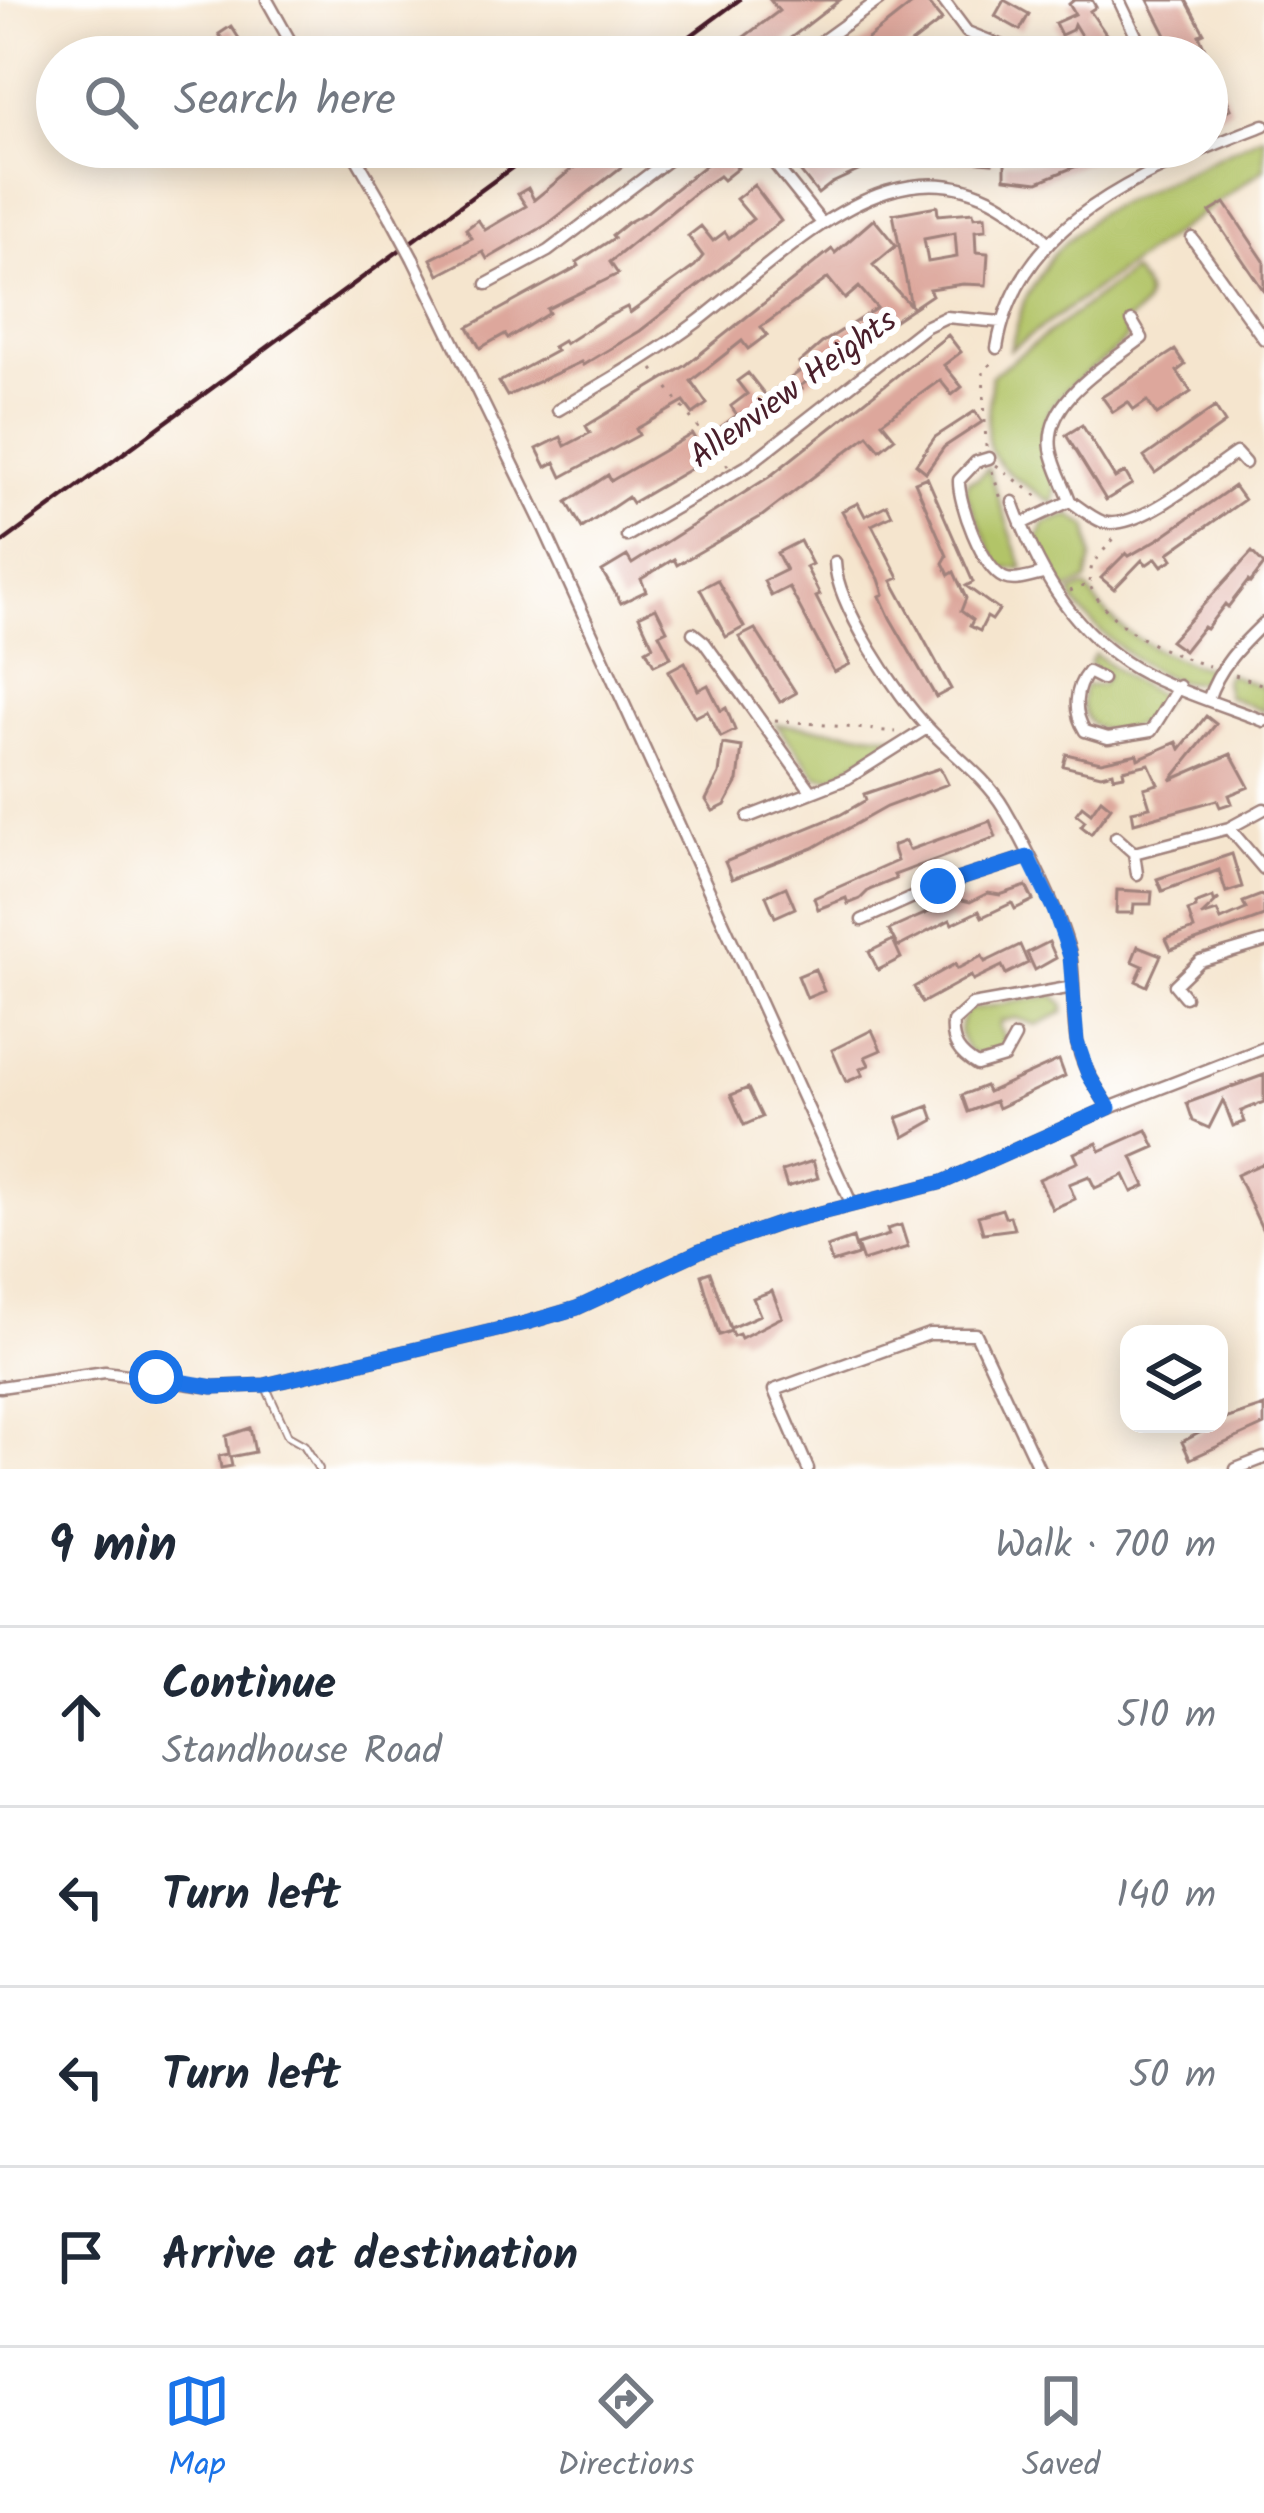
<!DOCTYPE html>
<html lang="en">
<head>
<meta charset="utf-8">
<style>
  body { margin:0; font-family:Kalam,sans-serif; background:#f6f6f7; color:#1f2937 }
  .controls { position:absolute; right:36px; bottom:36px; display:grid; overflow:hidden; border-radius:24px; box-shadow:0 6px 30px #0003 }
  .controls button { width:108px; height:108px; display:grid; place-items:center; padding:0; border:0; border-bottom:3px solid #e0e1e3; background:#fff; color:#1f2937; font:60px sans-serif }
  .stop { position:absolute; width:36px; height:36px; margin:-27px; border:9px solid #1a73e8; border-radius:50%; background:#fff }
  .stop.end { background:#1a73e8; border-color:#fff; box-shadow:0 3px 12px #0008 }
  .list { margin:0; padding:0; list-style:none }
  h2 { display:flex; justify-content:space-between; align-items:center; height:156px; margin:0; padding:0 48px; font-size:51px }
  h2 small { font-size:39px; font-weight:400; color:#747a83 }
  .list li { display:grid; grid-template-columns:78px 1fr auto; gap:36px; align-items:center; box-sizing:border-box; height:180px; padding:0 48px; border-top:3px solid #e0e1e3 }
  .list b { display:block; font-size:45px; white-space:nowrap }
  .list p { margin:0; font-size:39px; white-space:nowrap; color:#747a83 }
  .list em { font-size:39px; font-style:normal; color:#747a83 }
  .icon { flex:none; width:66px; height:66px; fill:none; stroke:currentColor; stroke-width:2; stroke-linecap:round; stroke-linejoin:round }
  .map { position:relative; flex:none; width:1264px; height:1469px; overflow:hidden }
  .search { position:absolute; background:#fff; box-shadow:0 6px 30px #0003; left:36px; right:36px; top:36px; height:132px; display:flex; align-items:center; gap:30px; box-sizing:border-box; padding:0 42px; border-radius:66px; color:#747a83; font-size:45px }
  .sheet { height:876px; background:#fff }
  nav { display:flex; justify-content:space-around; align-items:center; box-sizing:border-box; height:168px; border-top:3px solid #e0e1e3; background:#fff; font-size:33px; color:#747a83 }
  nav a { display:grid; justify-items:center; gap:6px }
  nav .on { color:#1a73e8 }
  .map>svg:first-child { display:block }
  .green { fill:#b2c467; stroke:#7e7249; stroke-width:3 }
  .building { fill:#dda79c; fill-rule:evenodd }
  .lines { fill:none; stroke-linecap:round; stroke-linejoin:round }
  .service-casing { stroke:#a0827c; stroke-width:10 }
  .minor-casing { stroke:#a0827c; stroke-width:15 }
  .path { stroke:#a0827c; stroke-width:3; stroke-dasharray:3 9; stroke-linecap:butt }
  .service { stroke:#fff; stroke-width:6 }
  .minor { stroke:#fff; stroke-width:10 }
  .rail { stroke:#4a1f2b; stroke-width:4.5 }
  .minor-bridge-casing { stroke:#a0827c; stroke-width:15; stroke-linecap:butt }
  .minor-bridge { stroke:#fff; stroke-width:10 }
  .route { stroke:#1a73e8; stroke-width:15 }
  .labels { text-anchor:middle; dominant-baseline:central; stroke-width:12; stroke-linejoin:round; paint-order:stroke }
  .street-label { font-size:33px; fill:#4a1f2b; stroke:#fff }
</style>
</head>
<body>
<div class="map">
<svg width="1264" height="1469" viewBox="0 0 1264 1469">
  <rect width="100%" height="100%" fill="#fff"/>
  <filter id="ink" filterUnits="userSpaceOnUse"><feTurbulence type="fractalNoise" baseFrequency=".00833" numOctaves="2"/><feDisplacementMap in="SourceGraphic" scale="24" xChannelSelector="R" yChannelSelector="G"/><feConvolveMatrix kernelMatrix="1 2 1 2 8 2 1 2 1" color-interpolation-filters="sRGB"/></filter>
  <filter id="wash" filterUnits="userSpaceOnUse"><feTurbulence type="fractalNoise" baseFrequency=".004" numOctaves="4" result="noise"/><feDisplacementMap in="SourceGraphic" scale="48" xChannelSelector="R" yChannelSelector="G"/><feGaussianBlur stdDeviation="2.7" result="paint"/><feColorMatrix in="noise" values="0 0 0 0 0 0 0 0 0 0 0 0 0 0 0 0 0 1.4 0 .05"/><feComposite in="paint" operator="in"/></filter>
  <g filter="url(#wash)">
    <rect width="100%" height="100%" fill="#f5e5ce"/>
    <!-- green -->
    <path class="green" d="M1264,135v34l-254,181 14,-49 29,-47 45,-41z
      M1132,271c22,25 18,33 -8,53l3,13c-28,36 -82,48 -84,101 0,24 19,39 10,65 -20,-13 -58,-33 -64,-58 -5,-21 3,-47 2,-69z
      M988,468l35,100 -19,1 -8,-8 -30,-68 2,-12 10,-3z
      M1070,515l18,12 4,31 -5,23 -22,10 -28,-51 7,-17z
      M1082,588h5c25,42 75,70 122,80l-5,13c-38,13 -109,-50 -130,-79l-3,-9z
      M1095,654l36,26 34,18c-26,43 -94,48 -81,-12l17,-1 6,-9 -18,-13z
      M1228,674l36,13v25l-37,-16 -3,-16z
      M776,724l122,12 -65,41h-15z
      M1054,995l10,9v8l-28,13 -20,-7 -15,3 -2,6 8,16 -16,12 -21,-2c-12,-16 -13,-26 -3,-43z"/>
    <g id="blocks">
      <!-- building -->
      <path class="building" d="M770,0h70l-74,57h-49l62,-46z
        M917,0h8l17,20 -48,37h-49z
        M1004,0l25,14 -9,16 -25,-14z
        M1074,0h18l4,7 -6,4 29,42 -25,4 -20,-33 -2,6 -11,5 -6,-12 20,-9 -6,-10z
        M1148,0h38l18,33 -5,2 32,74 -24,10v-62h-30z
        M231,26l20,31h-27l-5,-8 7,-4 -7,-11z
        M609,147h38l-99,77 -61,35 -4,-7 -44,23 -8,-16 41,-21 -6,-9 12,-9 7,10 41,-24 -8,-12 10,-6 6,12 38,-31z
        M838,147h86v6l-44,8 -48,22 -14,11 -19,-24z
        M951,147h43l-2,16 -43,-4z
        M1076,147l44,1 -82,34 -33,-4v-16l31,1z
        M718,155l4,4 6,-4 10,13 -15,12 -4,-4 -22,15 -87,71 8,12 -71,35 2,4 -41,25 -3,-4 -25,14 -12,-21 111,-61 -2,-4 37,-24 -2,-3 15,-12 20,-11z
        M754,185l27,36 -141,110 -57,34 -2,-3 -74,34 -8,-14 57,-31 -3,-4 10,-6 2,3 40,-26 22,-11 3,6 65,-47 8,-10 -15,-20 13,-10 12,15 12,-9 4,6 24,-19 -17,-20z
        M1225,203l39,58v30l-54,-79z
        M937,206l1,9 35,-3 1,5 11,-1 1,14 -11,1 1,21 12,1 -2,32 -23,-1 -34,5 3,6 -95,64 2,2 -39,25 2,3 -91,68 -79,46 -4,-6 -46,31 -15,-26 41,-27 3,6 81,-47 6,10 39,-29 -6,-9 16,-12 -10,-13 11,-8 18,23 37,-27 -4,-6 23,-20 55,-35 -18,-21 -14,12 -17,-21 -67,49 6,8 -19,14 -6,-8 -51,40 16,23 -14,10 -9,-12 -48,27 3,6 -77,42 -7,-15 -9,5 -9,-18 24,-12 4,9 25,-13 -4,-7 99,-60 147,-117 3,4 39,-34 22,27 -23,19 38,41 -18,-92zM955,233l2,24 -29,5 -4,-23z
        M948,335l13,17 -17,13 18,22 -10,8 -12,-15 -58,42 13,16 -15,12 -12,-15 -106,81 -85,49 -3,-6 -33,20 5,12 -25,12 -19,-32 25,-15 5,8 137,-87z
        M1175,350l10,15 -8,6 14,21 -34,23 -10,-14 -13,9 -6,-8 -15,10 -11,-15z
        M1215,407l10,16 -70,50 -11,-16z
        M975,411l7,11 -38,25 -18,25 -10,-8 19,-27z
        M1082,425l33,53 10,-6 7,12 -26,16 -40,-65z
        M927,477l46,105 -7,4 33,24 -7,10 -5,-3 -7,14 -10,-5 3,-6 -12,-9 5,-13 -12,-26 -5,3 -6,-12 4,-7 -32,-74z
        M1234,486l10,14 -75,53 4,6 -11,7 -6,-8 -10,7 -4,-5 -28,29 -13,-11 25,-25 3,3 31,-18z
        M858,503l7,13 22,-11 5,10 -20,10 27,53 -7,3 59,108 -15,8 -46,-79 -10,-22 4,-2 -5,-15 -37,-68z
        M800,541l12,23 -6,3 14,28 -4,2 34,67 -16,8 -45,-85 -18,9 -7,-15 22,-11 -9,-17z
        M1252,552l12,13 -14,18 -2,-2 -20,26 -3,-3 -19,25 -3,-2 -19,24 -14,-10z
        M717,580l27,47 -18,10 -26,-48z
        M656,608l11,22 -8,4 12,23 -17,8 -8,-15 7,-4 -14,-30z
        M755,629l41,64 -16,9 -41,-65z
        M685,662l13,28 10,-5 13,26 5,-3 9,22 -14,7 -14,-26 -12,6 -27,-46z
        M1206,716l10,8 -45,56 60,-26 18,33 -20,8 3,8 -12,4 -3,-7 -83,23 -2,-12 18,-4 -6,-19 14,-4 -9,-20 -26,6 1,5 -10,2 -1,-5 -12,3 -38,-9 3,-12 35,8 36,-8 1,5 39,-17 3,7z
        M723,744l19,3 -4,34 -13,24 -12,6 -7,-11 13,-26z
        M940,768l8,16 -62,23 -73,41 -81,31 -7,-17 115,-47 26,-15 -2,-6z
        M1101,799l10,8 -20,27 -10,-8 4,-5 -9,-7 6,-8 9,7z
        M990,821l6,16 -102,38 2,4 -27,11 -9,9 -12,5 -2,-6 -28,11 -4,-11 83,-37 -5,-15 13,-5 4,9z
        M1232,854l10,33 -16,5 -7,-22 -57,21 -5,-12z
        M1026,886l7,14 -18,9 -3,-6 -30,14 -3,-6 -27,13 -2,-4 -52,27 -9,-17 69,-31 12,3 18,-9 12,2z
        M786,887l9,21 -20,9 -9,-21z
        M1117,890l35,2 -1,12h-17l-1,9h-17z
        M1264,894v22l-93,34 -5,-11 28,-10 -6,-18 8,-3 -1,-4 18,-7 1,4 5,-2 -18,17 16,-5 4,9 25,-11 -3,-7z
        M893,940l8,18 -23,12 -9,-18z
        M1049,942l7,16 -21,12 -8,-17z
        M1020,945l8,18 -22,11 -4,-8 -29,14 -2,-4 -49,27 -8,-16 41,-23 2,5 25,-13 3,6z
        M1138,946l23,9 -14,31 -11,-5 7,-15 -11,-5z
        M815,969l9,22 -17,7 -9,-22z
        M872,1030l9,20 -16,7 4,8 -9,4 3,6 -17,7 -14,-32z
        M1059,1060l6,16 -67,32 -3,-7 -27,11 -6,-17 23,-9 3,6z
        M1264,1075v27l-23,9 4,11 -12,4 -10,-26 -14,28 -16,-7 -6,-18z
        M748,1088l14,29 -18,8 -13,-30z
        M929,1106l5,14 -30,17 -7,-19z
        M1147,1130l8,17 -23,10 13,29 -13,6 -8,-17 -29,13 -6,-12 -20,8 6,15 -23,10 -13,-30 39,-17 -4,-9 23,-10 3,8z
        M813,1161l5,17 -31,9 -5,-16z
        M1264,1163v70l-27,-58z
        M1002,1209l3,8 5,-1 4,13 -31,4 -5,-17z
        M901,1225l7,22 -45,14 -6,-16 32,-10 -2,-6z
        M853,1238l5,17 -26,8 -5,-16z
        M710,1272l21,59 -12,4 -18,-60z
        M772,1291l10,26 -41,21 -2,-4 -6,2 -3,-8 30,-13 -7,-17z
        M1264,1406v19l-74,34 -8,-17 46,-24z
        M250,1428l5,24 -25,5 2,9 -11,2 -2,-12 10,-2 -3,-18z"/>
    </g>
  </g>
  <g filter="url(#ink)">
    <use href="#blocks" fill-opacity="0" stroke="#a0827c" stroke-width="3"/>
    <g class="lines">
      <defs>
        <path id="service" d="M265,1385l23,51 16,9 15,24"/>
        <path id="minor" d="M267,0l32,57
          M943,0l24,32 50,20
          M1119,0l27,57
          M800,57l79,-57
          M350,147l41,71
          M761,147l60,75
          M1192,238l72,101
          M413,259l131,269 308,677
          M487,284l61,-33 137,-104
          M997,348c21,-132 158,-180 267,-223
          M558,410c47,-28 95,-55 139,-88 107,-83 222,-214 350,-80
          M989,458l-13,4 -17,18c-1,22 23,88 45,98 11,5 28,-2 39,-4
          M1070,501c10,7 22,17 33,21 35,10 104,-50 133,-69l9,10
          M1013,502c23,63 54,121 112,160 35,24 98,43 139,59
          M1021,524l49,-23c-6,-17 -16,-34 -19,-52 -7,-50 58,-85 91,-111l-10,-17
          M627,536l120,-70 178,-139 21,-10 55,5
          M835,562c1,42 63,135 93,166 25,27 57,48 76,80 20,34 61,114 67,152 4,27 1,55 6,82 5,25 19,45 32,66
          M693,633l11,9 108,150
          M1102,679l-14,-7c-14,17 -15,40 -3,59l23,7 43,-7 28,-45
          M1208,700c11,-33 32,-54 56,-77
          M748,817l100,-39 79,-50
          M1229,828l35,41
          M1116,837l18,16 95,-25 35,-19
          M1134,853l3,21
          M862,920l76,-34 90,-29
          M1185,997l-10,-12 25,-24 64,-19
          M1015,1037l-11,20 -27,8c-18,-11 -26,-22 -24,-43l19,-17 101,-18
          M0,1387l105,-15 108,15 52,-2 261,-62 51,-15 123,-57 81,-28 162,-41 166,-74 155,-60
          M808,1469l-34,-79 155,-56h47l63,135
          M1236,1469l28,-11"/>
      </defs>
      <!-- service casing -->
      <use href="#service" class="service-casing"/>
      <!-- minor casing -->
      <use href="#minor" class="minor-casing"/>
      <!-- path -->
      <path class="path" d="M653,369l75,97
        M986,447l-3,-77 12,-9
        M996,465l45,34
        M992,471l10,31
        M1089,582l3,-18 25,-29
        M1070,591l19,-7c22,46 74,68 120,82
        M1235,675l29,10
        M775,720l121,12"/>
      <!-- service -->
      <use href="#service" class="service"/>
      <!-- minor -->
      <use href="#minor" class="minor"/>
      <!-- rail -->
      <path class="rail" d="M662,57l77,-57
        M0,544l540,-397"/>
      <defs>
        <path id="minor-bridge" d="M391,218l22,41"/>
      </defs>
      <!-- minor-bridge casing -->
      <use href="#minor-bridge" class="minor-bridge-casing"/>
      <!-- minor-bridge -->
      <use href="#minor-bridge" class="minor-bridge"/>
    </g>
  </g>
  <g class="lines" filter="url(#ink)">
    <!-- route -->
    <path class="route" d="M156,1377l57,10 52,-2 261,-62 51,-15 123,-57 81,-28 162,-41 166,-74 -21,-34 -11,-32 -7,-86 -16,-46 -26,-53 -90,29"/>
  </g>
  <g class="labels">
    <!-- street labels -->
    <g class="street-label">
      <text transform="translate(794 390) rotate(-36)">Allenview Heights</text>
    </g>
  </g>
</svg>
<div class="controls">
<button><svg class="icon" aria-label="layers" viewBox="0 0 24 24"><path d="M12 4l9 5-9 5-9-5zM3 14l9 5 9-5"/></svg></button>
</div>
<div class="stop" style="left:156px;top:1377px"></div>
<div class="stop end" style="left:938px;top:886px"></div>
<div class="search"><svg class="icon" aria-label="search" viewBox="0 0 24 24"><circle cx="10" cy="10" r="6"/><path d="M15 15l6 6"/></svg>Search here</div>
</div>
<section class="sheet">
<h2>9 min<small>Walk · 700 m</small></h2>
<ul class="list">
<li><svg class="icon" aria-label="ahead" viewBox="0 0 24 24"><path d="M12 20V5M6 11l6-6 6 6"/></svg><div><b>Continue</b><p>Standhouse Road</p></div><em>510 m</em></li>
<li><svg class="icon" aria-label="left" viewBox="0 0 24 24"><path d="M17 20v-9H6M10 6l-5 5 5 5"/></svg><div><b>Turn left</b></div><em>140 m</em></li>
<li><svg class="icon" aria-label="left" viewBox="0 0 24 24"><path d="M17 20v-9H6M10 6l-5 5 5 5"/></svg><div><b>Turn left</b></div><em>50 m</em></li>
<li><svg class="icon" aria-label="arrive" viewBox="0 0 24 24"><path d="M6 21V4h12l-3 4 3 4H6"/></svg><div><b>Arrive at destination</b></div></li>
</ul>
</section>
<nav>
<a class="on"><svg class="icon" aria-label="map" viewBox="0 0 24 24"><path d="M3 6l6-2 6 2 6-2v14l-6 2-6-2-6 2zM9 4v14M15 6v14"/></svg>Map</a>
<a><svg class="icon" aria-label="directions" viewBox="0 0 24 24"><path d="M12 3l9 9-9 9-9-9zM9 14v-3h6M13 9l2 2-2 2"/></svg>Directions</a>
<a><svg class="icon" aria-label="saved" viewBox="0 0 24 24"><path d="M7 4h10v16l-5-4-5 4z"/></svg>Saved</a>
</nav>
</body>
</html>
